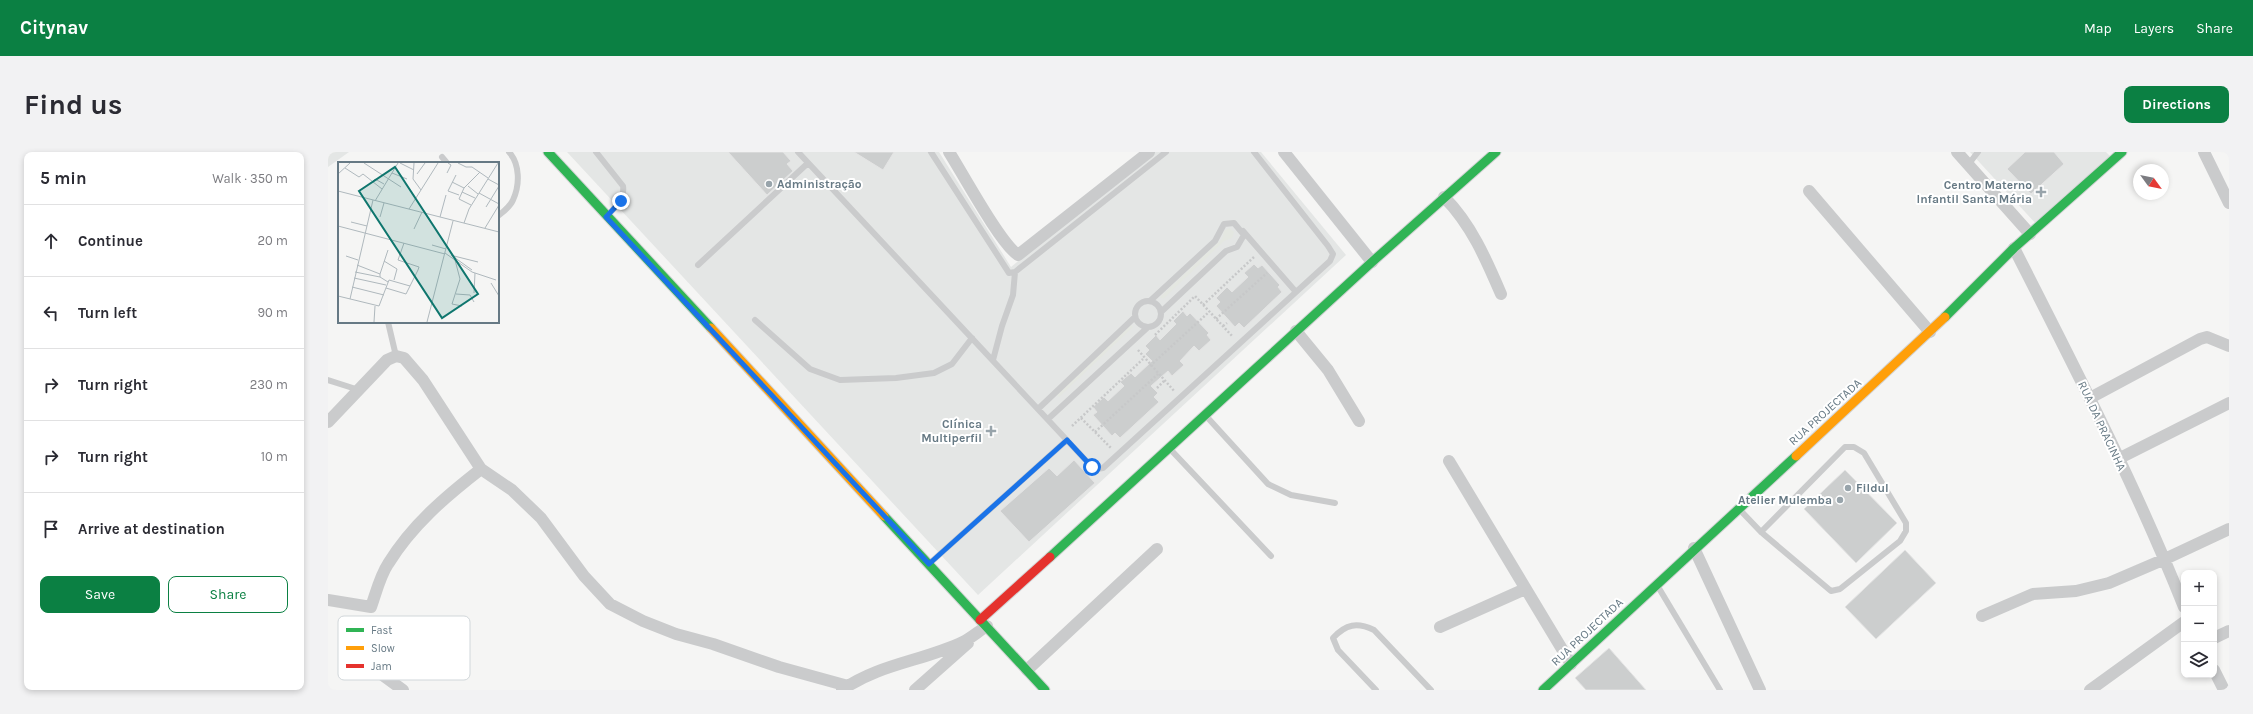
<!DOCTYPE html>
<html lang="en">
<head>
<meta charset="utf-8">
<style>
  body { margin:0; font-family:Karla,sans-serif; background:#f2f2f3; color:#2b2b33 }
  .controls { position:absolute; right:12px; bottom:12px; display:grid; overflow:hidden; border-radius:8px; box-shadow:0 2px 6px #0003 }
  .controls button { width:36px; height:36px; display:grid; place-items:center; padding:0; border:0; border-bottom:1px solid #e1e1e2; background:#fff; color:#2b2b33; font:20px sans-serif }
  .compass { position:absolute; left:1805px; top:12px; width:36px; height:36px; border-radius:50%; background:#fff; box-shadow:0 2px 6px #0003; rotate:123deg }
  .stop { position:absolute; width:12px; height:12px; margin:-9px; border:3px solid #1a73e8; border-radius:50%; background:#fff }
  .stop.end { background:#1a73e8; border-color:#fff; box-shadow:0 1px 4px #0008 }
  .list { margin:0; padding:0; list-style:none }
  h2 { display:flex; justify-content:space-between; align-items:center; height:52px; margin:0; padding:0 16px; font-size:17px }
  h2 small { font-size:13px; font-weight:400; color:#7c7c81 }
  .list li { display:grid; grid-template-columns:26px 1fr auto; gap:12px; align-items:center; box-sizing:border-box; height:72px; padding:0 16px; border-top:1px solid #e1e1e2 }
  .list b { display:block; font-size:15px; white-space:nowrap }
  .list em { font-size:13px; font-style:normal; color:#7c7c81 }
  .actions { display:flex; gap:8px; padding:12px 16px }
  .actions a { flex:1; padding:9px 0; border:1px solid #0b8043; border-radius:8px; text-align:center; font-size:14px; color:#0b8043 }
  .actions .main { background:#0b8043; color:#fff }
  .icon { flex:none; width:22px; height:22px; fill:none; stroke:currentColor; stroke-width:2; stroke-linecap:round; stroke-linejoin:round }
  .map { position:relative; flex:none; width:1901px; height:538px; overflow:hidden; border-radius:8px }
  header { display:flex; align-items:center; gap:24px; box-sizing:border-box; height:56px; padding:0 20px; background:#0b8043; color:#fff }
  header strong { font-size:19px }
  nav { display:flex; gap:22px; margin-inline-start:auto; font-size:14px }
  .intro { display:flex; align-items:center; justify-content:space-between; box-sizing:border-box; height:96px; padding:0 24px }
  h1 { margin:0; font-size:28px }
  .button { padding:10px 18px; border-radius:8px; background:#0b8043; color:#fff; font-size:14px; font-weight:700 }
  main { display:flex; gap:24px; padding:0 24px }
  aside { flex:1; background:#fff; border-radius:8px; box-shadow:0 2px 6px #0003 }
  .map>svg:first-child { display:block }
  .built { fill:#e4e6e5 }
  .green { fill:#e4e7e1 }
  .building { fill:#cccece; stroke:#e4e4e4 }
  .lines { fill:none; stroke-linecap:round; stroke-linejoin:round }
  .fast-casing { stroke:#d2d3d4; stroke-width:11 }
  .slow-casing { stroke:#d2d3d4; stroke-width:11 }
  .jam-casing { stroke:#d2d3d4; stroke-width:11 }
  .path { stroke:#c7c8c9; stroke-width:2.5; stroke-dasharray:2 2; stroke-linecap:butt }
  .lane { stroke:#cacbcc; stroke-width:6 }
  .street { stroke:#cacbcc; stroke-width:12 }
  .fast { stroke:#30b455; stroke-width:9 }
  .slow { stroke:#ff9f0a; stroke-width:9 }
  .jam { stroke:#e5322d; stroke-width:9 }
  .route { stroke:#1a73e8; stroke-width:5 }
  .poi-dot { fill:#98a4ab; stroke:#fff; stroke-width:1.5 }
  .labels { text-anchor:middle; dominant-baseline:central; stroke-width:4; stroke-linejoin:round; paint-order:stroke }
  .poi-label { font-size:12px; font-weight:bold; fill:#667984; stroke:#fff; text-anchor:end }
  .street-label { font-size:12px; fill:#667984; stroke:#fff }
  .inset-road { fill:none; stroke:#afb8bd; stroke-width:1 }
  .view { fill:#0f766e; fill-opacity:0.15; stroke:#0f766e; stroke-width:2 }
  .inset-edge { fill:none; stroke:#667984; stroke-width:2 }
  .key { fill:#fff; stroke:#d1d7da; stroke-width:1 }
  .key-label { font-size:11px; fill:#667984 }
</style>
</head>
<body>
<header>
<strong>Citynav</strong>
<nav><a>Map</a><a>Layers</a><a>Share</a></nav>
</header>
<div class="intro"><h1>Find us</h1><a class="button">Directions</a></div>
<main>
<aside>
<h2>5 min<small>Walk · 350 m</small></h2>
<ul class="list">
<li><svg class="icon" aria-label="ahead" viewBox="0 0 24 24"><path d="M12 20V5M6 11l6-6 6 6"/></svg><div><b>Continue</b></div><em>20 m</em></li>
<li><svg class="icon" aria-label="left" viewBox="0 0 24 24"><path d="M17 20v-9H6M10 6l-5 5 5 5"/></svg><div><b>Turn left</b></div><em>90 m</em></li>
<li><svg class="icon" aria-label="right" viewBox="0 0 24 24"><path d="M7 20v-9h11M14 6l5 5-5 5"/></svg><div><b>Turn right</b></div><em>230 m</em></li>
<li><svg class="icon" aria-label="right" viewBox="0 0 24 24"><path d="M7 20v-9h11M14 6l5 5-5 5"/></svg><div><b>Turn right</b></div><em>10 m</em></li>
<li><svg class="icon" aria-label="arrive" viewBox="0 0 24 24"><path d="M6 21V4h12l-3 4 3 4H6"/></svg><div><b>Arrive at destination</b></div></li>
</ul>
<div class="actions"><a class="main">Save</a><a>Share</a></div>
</aside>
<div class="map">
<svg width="1901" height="538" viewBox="0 0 1901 538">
  <rect width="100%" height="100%" fill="#f5f5f4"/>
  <!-- built -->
  <path class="built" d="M0,0h21l-21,15z
    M239,0h372l72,115 143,-115h107l85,103 -368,340z
    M1642,0h136l6,6 -74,68z"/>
  <!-- green -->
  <path class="green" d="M901,76l5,4 -2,6 -8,3 -61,58 -3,-2 62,-58 2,-8z
    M803,173l2,2 -74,70 -2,-2z"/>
  <!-- building -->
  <path class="building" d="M400,0h55l8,9 -4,3 6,7 -26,24z
    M526,0h40l-11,18z
    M1697,0h29l10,12 -33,30 -24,-25z
    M926,112l4,4 4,-3 18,20 -2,2 4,5 -38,36 -5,-5 -4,4 -19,-21 4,-4 -4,-4 11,-11 5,5 16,-15 -4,-4z
    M855,159l4,5 3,-3 19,20 -2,2 4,5 -12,11 -5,-5 -14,15 4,4 -12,11 -4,-5 -17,15 7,7 -4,4 5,5 -39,36 -5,-5 -3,3 -19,-21 4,-3 -4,-5 11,-10 4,4 16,-15 -4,-4 11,-9 4,4 17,-16 -7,-7 4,-4 -4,-4 11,-11 4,5 16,-16 -3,-3z
    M746,308l21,23 -66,59 -29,-31 49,-43 8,8z
    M1517,318l52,53 -41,40 -52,-54z
    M1577,398l31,33 -60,56 -31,-32z
    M1281,496l37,42h-60l-11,-12z"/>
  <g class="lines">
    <defs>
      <path id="fast" d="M220,0l163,176
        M1617,165l69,-69 108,-96
        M556,364l161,174
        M722,405l322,-295 124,-110
        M1215,538l253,-234"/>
      <path id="slow" d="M383,176l173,188
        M1468,304l149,-139"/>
      <path id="jam" d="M652,468l70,-63"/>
    </defs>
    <!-- fast casing -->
    <use href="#fast" class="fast-casing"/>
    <!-- slow casing -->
    <use href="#slow" class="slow-casing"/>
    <!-- jam casing -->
    <use href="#jam" class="jam-casing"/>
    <!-- path -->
    <path class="path" d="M875,153l51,-48
      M888,167l51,-46
      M895,174l4,-3
      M827,183l40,-39 38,41
      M810,198l37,42
      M822,214l59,-54
      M829,236l7,-7
      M753,266l31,31
      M744,274l71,-67
      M767,280l63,-58"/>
    <!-- lane -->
    <path class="lane" d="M268,0l27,34c2,13 -7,20 -15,29
      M470,0l294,315 5,2 6,-1 227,-207 3,-7 -5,-8 -74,-94
      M603,0l78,121 6,-1 151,-120
      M114,5l5,6
      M1640,13l10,-13
      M170,64c5,-4 12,-9 15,-16 7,-15 7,-36 -4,-48
      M915,79l53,61
      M370,113l110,-102
      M807 162a13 13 0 1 1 26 0a13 13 0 1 1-26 0Z
      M822,149l65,-60 9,-17 10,-1 10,12 -7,12 -11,4 -65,61
      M427,168l55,49 30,11 56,-2 38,-5 18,-9 20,-26
      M60,170l8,34
      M665,208l9,-34 11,-31 2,-23
      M0,228l31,10
      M710,257l97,-92
      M879,265l61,67 23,11 44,8
      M720,267l99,-91
      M843,298l100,106
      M1411,357l22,23 70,59 9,-2 60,-48 6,-10v-8l-42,-70 -10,-6h-9l-84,85
      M602,411l137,-123
      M1329,433l63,105
      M1048,538l-38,-40 -5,-12c13,-14 24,-16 41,-8l57,60"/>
    <!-- street -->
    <path class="street" d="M621,0c14,22 51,91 69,103l131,-103
      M956,0l88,110
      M1629,0l73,82
      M1876,0l25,51
      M1481,39l121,141
      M1116,45c27,27 42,62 57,97
      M1686,96c60,118 121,236 170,359
      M968,179l32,39 31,51
      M1762,246l110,-59 7,-2 22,9
      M0,270l59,-62 9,-4 8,2 19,22 58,89 31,21 29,28 43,58 26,28 33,17 33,13 37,10 66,23 69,19
      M1790,307l111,-56
      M1121,309l122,203
      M1366,396l66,142
      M0,448l43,7c5,-14 9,-31 17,-43 24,-39 57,-67 93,-95
      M1654,464l51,-22 43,-3 33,-8 56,-24 64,-30
      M1112,475l85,-38
      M1886,486l15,-7
      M34,508l41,30
      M699,518l130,-121
      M1886,518l10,20
      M514,538c37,-26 81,-29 121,-48 8,-4 16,-11 24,-16
      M587,538l53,-47
      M1762,538l94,-68"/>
    <!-- fast -->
    <use href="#fast" class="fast"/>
    <!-- slow -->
    <use href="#slow" class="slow"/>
    <!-- jam -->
    <use href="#jam" class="jam"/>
  </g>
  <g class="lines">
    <!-- route -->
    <path class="route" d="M293,49l-15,16 323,347 138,-124 25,27"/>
  </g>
  <!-- markers -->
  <g class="poi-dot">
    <circle cx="441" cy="32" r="4"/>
    <path d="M1711 34h4v4h4v4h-4v4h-4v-4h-4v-4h4z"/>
    <path d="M661 273h4v4h4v4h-4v4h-4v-4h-4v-4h4z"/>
    <circle cx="1520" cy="336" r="4"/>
    <circle cx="1512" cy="348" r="4"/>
  </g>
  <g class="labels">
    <!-- poi labels -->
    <g class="poi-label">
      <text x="449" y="32" text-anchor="start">Administração</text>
      <text x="1704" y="33">Centro Materno<tspan x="1704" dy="14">Infantil Santa Mária</tspan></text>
      <text x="654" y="272">Clínica<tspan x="654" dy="14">Multiperfil</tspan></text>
      <text x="1528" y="336" text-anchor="start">Fildul</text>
      <text x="1504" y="348">Atelier Mulemba</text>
    </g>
    <!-- street labels -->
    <g class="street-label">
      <text transform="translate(1497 260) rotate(-42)">RUA PROJECTADA</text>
      <text transform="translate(1774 274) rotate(65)">RUA DA PRACINHA</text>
      <text transform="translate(1259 480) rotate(-43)">RUA PROJECTADA</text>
    </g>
  </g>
  <!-- overview -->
  <g transform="translate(10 10)">
    <rect width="161" height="161" fill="#f5f5f4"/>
    <path class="inset-road" d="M26,1l37,24M62,1l14,7M76,1l-1,16 8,11M120,1l8,4h6l16,11M7,6l14,9 4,-3 19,15M54,11l15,6M109,11l4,-8 -3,-2M0,12l12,-11M79,12l8,-11M118,13l-8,16 11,4M150,17l11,6M34,20l3,-3 9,5M114,20l12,6M130,24l10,8M0,29l161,41M124,30l13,6M141,31l20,11M37,39l23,-38M133,43l-12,-6 5,-11 16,-16M148,45l13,-21M71,47l29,-46M42,55l4,-14M102,55l6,-22M13,60l16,4M126,61l5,-14 29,-46M0,64l107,28M147,66l14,-23M76,67l8,-17M94,83l14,4M107,91l27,19 24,8M113,93l21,15M8,94l12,4M116,94l24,6M117,98l5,19 -8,25 10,2M46,99l13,8 -3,11M19,103l23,9M17,110l25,5M16,116l32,7M50,120l-8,-5v-3l8,-24M153,121l8,13M14,125l32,8M48,126l20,6 12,-24 1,-3 -21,-7 6,-17M136,131l1,-20M118,132l14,1 4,7M0,134l41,10 10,-26 21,6M12,137l23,-99M36,160l1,-16M89,160l26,-101"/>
    <path class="view" d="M57,5l83,127 -36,24 -83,-127z"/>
    <rect width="161" height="161" class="inset-edge"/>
  </g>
  <!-- legend -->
  <rect x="10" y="464" width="132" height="64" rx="6" class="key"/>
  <rect x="18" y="476" width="18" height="4" fill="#30b455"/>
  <rect x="18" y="494" width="18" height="4" fill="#ff9f0a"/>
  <rect x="18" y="512" width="18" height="4" fill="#e5322d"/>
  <g class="key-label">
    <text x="43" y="482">Fast</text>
    <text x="43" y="500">Slow</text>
    <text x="43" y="518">Jam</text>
  </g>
</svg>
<div class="controls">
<button>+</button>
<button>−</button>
<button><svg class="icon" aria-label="layers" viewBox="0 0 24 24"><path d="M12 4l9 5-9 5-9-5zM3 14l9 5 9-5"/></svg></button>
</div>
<svg class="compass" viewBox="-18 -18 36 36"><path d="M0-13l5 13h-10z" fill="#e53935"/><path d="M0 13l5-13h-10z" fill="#7c7c81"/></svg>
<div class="stop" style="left:764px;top:315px"></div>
<div class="stop end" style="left:293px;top:49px"></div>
</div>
</main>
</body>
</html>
